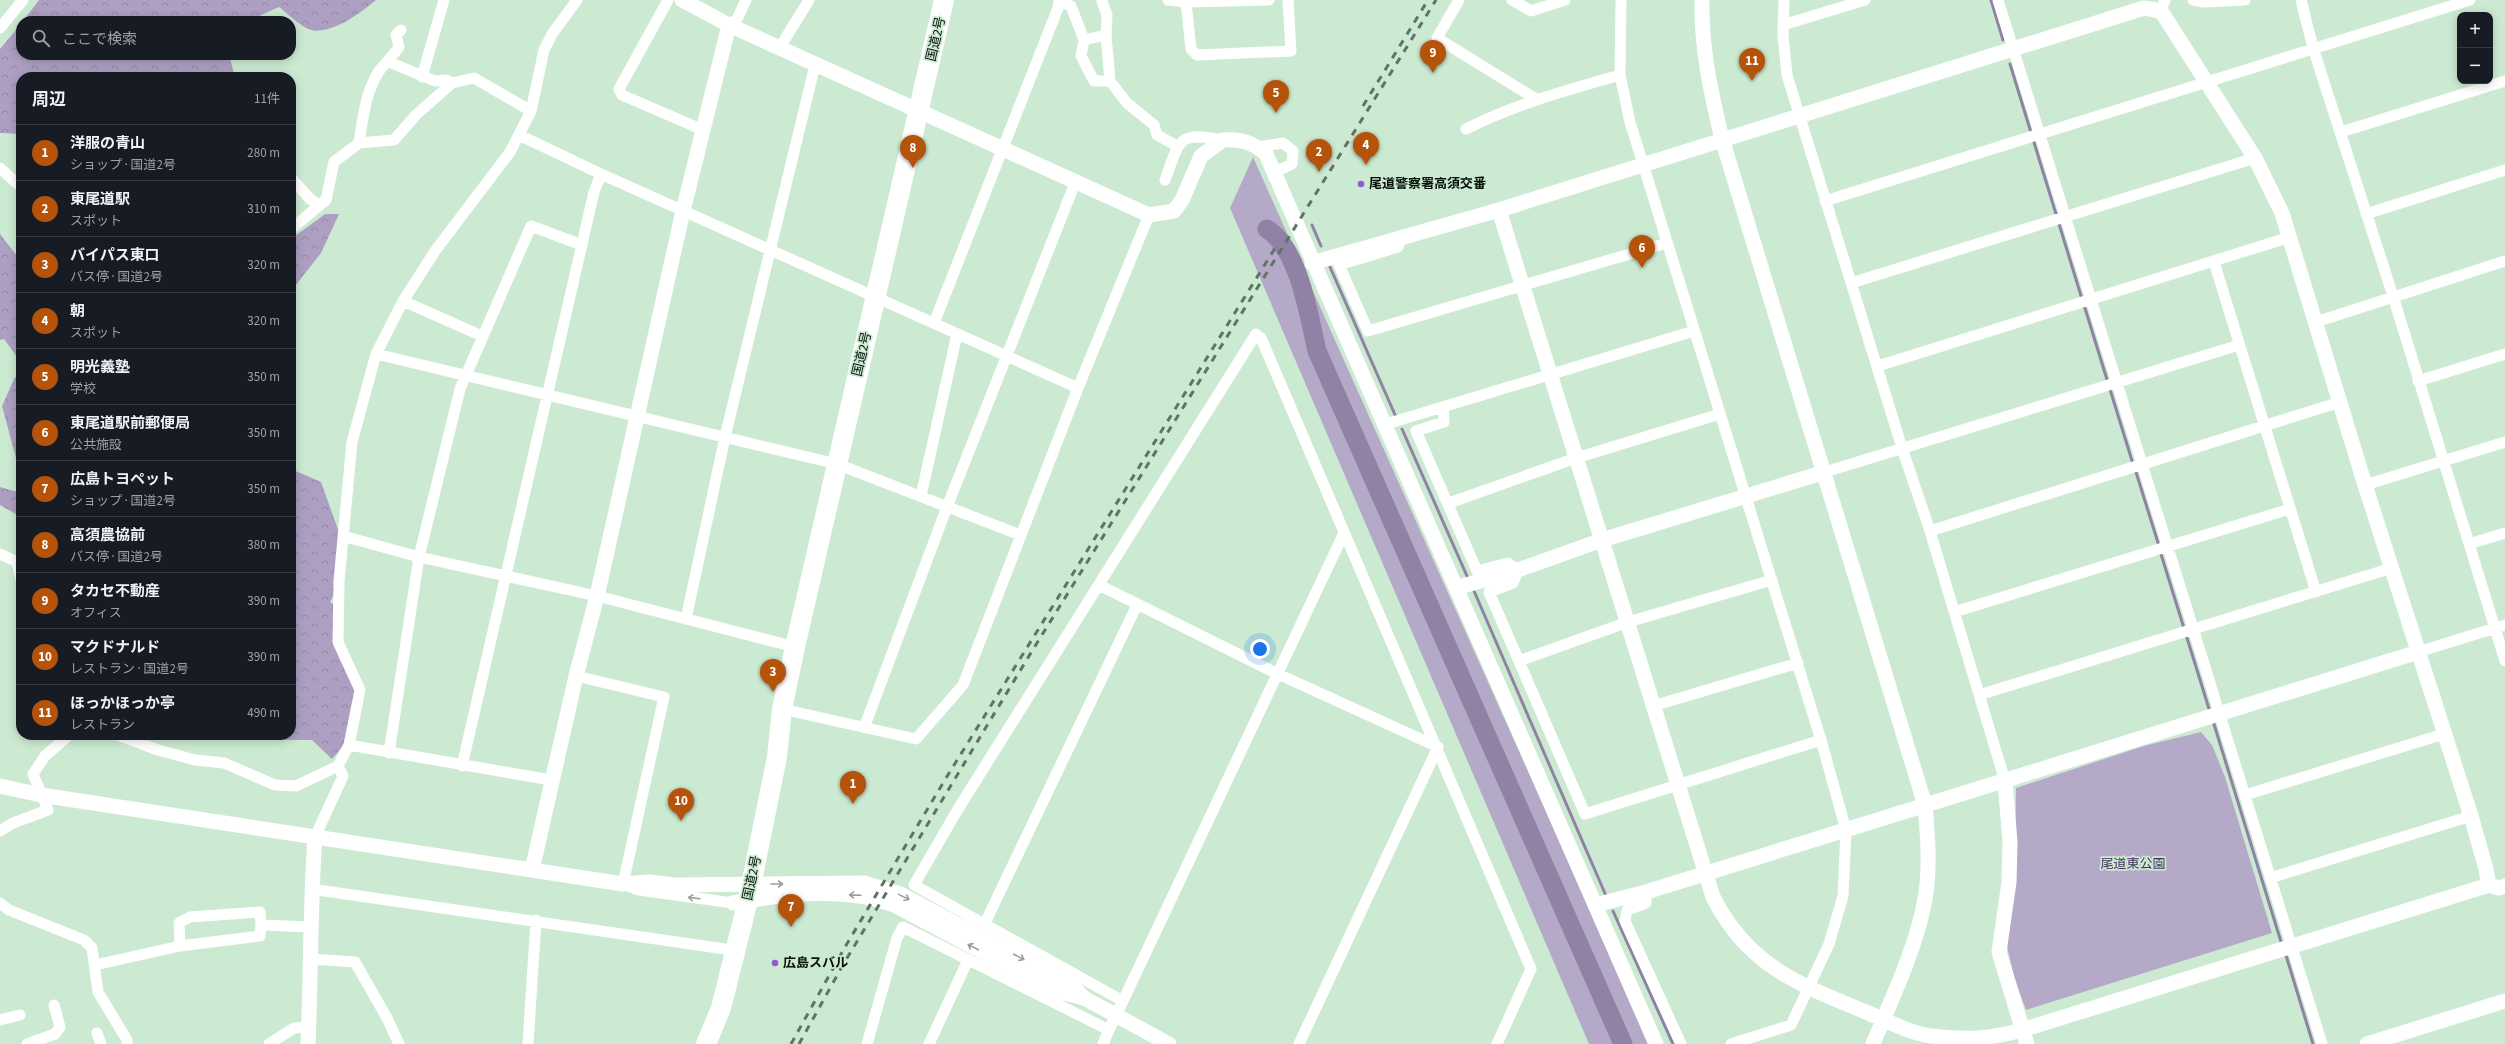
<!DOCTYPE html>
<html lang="ja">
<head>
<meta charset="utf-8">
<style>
  body { margin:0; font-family:"Source Sans 3","Noto Sans JP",sans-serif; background:#242831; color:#f1f3f6 }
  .controls { position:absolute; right:12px; top:12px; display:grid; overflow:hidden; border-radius:8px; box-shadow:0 2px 10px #0003 }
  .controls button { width:36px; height:36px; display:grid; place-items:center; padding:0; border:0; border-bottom:1px solid #363941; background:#171b24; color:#f1f3f6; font:20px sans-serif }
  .you { position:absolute; left:1260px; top:649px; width:14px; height:14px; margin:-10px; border:3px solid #fff; border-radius:50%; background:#1a73e8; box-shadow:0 0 0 6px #1a73e833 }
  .badge { display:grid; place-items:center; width:26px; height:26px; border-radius:50%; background:#b45309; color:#fff; font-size:13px; font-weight:700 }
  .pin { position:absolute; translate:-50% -33px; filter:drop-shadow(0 1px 2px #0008) }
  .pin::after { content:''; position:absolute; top:21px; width:14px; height:12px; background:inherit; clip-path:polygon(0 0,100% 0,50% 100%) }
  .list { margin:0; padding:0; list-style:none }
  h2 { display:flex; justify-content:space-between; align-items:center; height:52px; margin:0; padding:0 16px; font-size:17px }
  h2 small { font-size:13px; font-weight:400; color:#9ea1a6 }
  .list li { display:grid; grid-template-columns:26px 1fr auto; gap:12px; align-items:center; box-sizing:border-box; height:56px; padding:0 16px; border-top:1px solid #363941 }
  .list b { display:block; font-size:15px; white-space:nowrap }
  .list p { margin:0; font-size:13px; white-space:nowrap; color:#9ea1a6 }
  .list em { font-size:13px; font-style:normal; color:#9ea1a6 }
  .icon { flex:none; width:22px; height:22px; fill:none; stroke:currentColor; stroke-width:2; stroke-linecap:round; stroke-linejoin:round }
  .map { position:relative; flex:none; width:2505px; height:1044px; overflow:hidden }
  .search { position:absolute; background:#171b24; box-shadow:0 2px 10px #0003; left:16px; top:16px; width:280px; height:44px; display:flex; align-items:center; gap:10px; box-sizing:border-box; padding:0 14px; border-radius:16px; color:#9ea1a6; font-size:15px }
  .panel { position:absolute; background:#171b24; box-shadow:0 2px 10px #0003; left:16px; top:72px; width:280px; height:668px; border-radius:16px }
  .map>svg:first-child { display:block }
  .forest { fill:url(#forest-crowns) }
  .park { fill:#b5a9c8 }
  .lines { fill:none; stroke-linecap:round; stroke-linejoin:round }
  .stream { stroke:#9082a4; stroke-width:3 }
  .river { stroke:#9082a4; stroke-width:19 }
  .street { stroke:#fff; stroke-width:11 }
  .secondary { stroke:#fff; stroke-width:15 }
  .highway { stroke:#fff; stroke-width:20 }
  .rail { stroke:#607364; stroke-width:3; stroke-dasharray:7 7; stroke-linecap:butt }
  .oneway { stroke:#9b9f9c }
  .poi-dot { fill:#9259d0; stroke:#ccead2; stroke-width:1.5 }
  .labels { text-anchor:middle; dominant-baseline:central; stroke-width:3.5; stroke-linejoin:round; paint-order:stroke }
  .street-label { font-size:13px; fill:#050f07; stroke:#ccead2 }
  .poi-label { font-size:13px; font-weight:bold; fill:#050f07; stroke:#ccead2; text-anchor:start }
  .park-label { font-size:13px; fill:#442f5e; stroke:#ccead2 }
</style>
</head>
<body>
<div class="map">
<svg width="2505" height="1044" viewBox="0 0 2505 1044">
  <defs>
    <pattern id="forest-crowns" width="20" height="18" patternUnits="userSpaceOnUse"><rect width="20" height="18" fill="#ad9fc2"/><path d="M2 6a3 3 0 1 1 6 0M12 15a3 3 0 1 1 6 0" fill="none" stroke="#9388a5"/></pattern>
  </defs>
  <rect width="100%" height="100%" fill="#ccead2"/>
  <!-- forest -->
  <path class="forest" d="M39,0h337c-14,12 -49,39 -70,28 -9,-5 -18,-14 -27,-21l-31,14h-225z
    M21,24v31h208l6,22h-214v57l-21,-1v-84z
    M325,214h14l-18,39 -30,38v-52z
    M0,234l21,27v101l-17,-23 -4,1z
    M15,377l6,4v83l-4,-2 -15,-56z
    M291,469l30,13 19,53 -5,58 -5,9 7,5 -1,36 20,51 -13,52 -11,13 -20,-19h-27l-8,-5h14z
    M0,487l21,6v24l-21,-12z"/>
  <!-- park -->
  <path class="park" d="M1253,157l397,887h-61l-359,-836z
    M2201,732l11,13 13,32 47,156 -246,77 -12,-33 -7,-31 8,-60 1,-98 128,-42z"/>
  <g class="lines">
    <!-- stream -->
    <path class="stream" d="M1991,0l12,40
      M2010,64l72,235
      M1312,225l9,21
      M1330,267l66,150
      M2084,305l49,159
      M1402,429l65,147
      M2135,469l24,77
      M2160,551l50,161
      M1474,591l133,307
      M2213,721l69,224
      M1613,911l60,133
      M2285,952l28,92"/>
    <!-- river -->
    <path class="river" d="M1267,229c32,20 42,87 50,122l306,693"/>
    <!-- street -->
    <path class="street" d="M668,0l-49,89 3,6 81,35
      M1168,0l18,2 83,-2
      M1459,0l-22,38 99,61
      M1512,0l19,11 34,-11
      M1621,0l-1,75 10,47 191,618 25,90 -3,66 -14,48 -38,81 -60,19
      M1784,0l-1,35 4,40 115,373 28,83 75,250
      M1998,0l324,1044
      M2193,0l11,2 41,-2
      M2301,0l12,48 80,248 112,365
      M1059,1l12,5 13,34 -3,16 13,25h16l17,22 27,22 3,10 20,11
      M1102,1l5,14 -1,20 4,46
      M1186,2l5,47 6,6 94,-4 -3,-51
      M2161,11l4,-11
      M729,25l8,-6 9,-19
      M1783,25l82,-25
      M0,28l23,-28
      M1084,40l22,-5
      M780,47l29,-47
      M389,62l46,19 11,-1 6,3
      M422,77l22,-77
      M1466,129c49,-25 102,-39 154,-54
      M2341,132l164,-51
      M519,135l82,39 477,214
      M359,143c4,-25 6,-50 20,-72 6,-8 14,-15 20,-24l-3,-12 5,-5
      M1258,147l25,-4 10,8 -1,13 -17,8
      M0,168l21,19
      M291,178l19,21 9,6
      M1165,180c15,-40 12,-49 58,-40
      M1825,201l645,-201
      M2366,214l139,-44
      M291,229l35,-29 8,-38 25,-19 35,-3 22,-25 36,-32 22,-5 57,33
      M1403,236l-5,11 -59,18 29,66 299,-88
      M2214,262l102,330
      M1851,283l404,-125
      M403,301l79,35
      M2316,322l189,-61
      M934,323l124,-315 1,-8
      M376,354l461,110 183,71
      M1878,366l412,-129
      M2418,381l87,-27
      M1443,407l1,15 -28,9 61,140 31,-8 10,7 -5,13 -24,9 96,222 236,-74
      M1383,425l311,-94
      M1825,472l414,-127
      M2365,485l140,-43
      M921,496l36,-162
      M1449,503l127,-45 144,-44
      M1930,531l410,-129
      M343,536l76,21 178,39 198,51
      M2469,544l36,-11
      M0,554l17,8 4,18
      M1099,585l179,89 160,73 -139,297
      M1954,612l336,-103
      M686,619l39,-182 90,-372
      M2418,652l87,-27
      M1519,661l109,-39 144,-42
      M576,676l88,21 -41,187 16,6 94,13
      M1979,695l413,-127
      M1653,706l145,-43
      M782,709l134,30 47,-54 115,-297 71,-173
      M864,728l83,-221 128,-324
      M118,735l40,15 37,10 29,3 51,22 21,1 42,-20 11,-21 11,-55 -22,-48 1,-61 13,-139 24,-88 27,-53 32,-50 75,-99 21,-41 13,-61 8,-16 25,-34
      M349,745l202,35
      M389,753l30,-196 41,-168 71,-163 51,19
      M462,766l132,-574 7,-18
      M2245,795l199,-61
      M0,831l13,-8 35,-13 -15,-36 12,-18 24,-21
      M315,837l28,-61 -5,-10
      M2270,878l201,-62
      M311,889l414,60
      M1646,892v11l-19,7 -2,11 56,123
      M0,903l9,7 75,30 8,8 6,44 29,48v4
      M985,923l152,-318
      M180,946l-1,-23 11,-6 70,-5 1,13
      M311,959l44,3 32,56 12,26
      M95,965l85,-19 80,-10 1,-11 50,2
      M1123,1001l221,-468
      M0,1020l20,-5
      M97,1033l4,11
      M27,1044l28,-10 5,-7 -6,-22
      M269,1044l25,-16 15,-1
      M528,1044l8,-124
      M867,1044l30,-106 6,-11 206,103 14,-29 -209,-116 44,-76 298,-475 5,4 270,631 -34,75
      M929,1044l39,-84
      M1103,1044l6,-14"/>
    <!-- secondary -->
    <path class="secondary" d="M682,0l47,25 420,190 25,-4 8,-11 19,-44 22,-16c17,-1 30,2 43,14l390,890
      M1702,0c-1,48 9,93 20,139l203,666c3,34 6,70 -2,104 -10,46 -32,91 -50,135
      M1499,210l214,687c35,69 85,87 153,115 19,8 46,22 66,24 34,4 58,3 90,-6l467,-145 10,3 6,-2
      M1312,263l187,-53 645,-202 17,3 94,147 27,55 83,272 106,331 15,53 3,16
      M1456,588l62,-18 84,-30 223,-68
      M2005,781l5,61 -1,40 -10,70 28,92
      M0,786l41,9 582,89 26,-2 26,3 189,-2 36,11 172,91 12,13
      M532,870l44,-194 21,-80 86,-385 46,-186
      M733,903c51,-9 112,-17 161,2l162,86 28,7 85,46
      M1595,905l51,-13 772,-240
      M308,1044c3,-69 2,-138 7,-207
      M2367,1044l138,-43"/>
    <!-- highway -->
    <path class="highway" d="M706,1044l15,-36 27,-108 29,-143 5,-48 13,-62 149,-647"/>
    <!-- rail -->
    <path class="rail" d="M1363,106l65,-106
      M791,1044l54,-97 101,-169 331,-533
      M799,1044l45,-81 188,-312 404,-651"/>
  </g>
  <!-- one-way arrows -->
  <defs><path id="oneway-shaft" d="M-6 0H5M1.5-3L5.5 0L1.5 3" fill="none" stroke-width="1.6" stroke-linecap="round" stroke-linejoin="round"/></defs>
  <g class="oneway">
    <use href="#oneway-shaft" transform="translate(777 884)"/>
    <use href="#oneway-shaft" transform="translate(855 895) rotate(-178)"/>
    <use href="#oneway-shaft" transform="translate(904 897) rotate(26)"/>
    <use href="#oneway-shaft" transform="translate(694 898) rotate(-173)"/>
    <use href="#oneway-shaft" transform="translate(973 947) rotate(-152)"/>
    <use href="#oneway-shaft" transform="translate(1019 957) rotate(28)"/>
  </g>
  <!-- markers -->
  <g class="poi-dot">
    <circle cx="1361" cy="184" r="4"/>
    <circle cx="775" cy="963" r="4"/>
  </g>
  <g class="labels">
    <!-- street labels -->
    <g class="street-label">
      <text transform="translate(936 39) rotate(-77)">国道2号</text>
      <text transform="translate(862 354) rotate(-77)">国道2号</text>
      <text transform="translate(752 878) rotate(-78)">国道2号</text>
    </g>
    <!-- poi labels -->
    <g class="poi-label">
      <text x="1369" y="184">尾道警察署高須交番</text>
      <text x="783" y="963">広島スバル</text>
    </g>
    <!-- park labels -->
    <g class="park-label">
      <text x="2133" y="864">尾道東公園</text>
    </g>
  </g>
</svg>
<div class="controls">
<button>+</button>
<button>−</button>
</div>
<div class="you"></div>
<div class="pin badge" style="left:853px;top:804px">1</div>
<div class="pin badge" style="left:1319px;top:172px">2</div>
<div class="pin badge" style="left:773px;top:692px">3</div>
<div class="pin badge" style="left:1366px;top:165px">4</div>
<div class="pin badge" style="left:1276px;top:113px">5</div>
<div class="pin badge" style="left:1642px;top:268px">6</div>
<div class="pin badge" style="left:791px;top:927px">7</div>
<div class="pin badge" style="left:913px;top:168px">8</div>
<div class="pin badge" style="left:1433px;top:73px">9</div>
<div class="pin badge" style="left:681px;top:821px">10</div>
<div class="pin badge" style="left:1752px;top:81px">11</div>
<div class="search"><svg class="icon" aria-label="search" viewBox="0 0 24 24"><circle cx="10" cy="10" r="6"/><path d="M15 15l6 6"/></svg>ここで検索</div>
<section class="panel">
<h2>周辺<small>11件</small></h2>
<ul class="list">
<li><span class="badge">1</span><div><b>洋服の青山</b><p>ショップ · 国道2号</p></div><em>280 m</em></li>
<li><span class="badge">2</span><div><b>東尾道駅</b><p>スポット</p></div><em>310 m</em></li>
<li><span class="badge">3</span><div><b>バイパス東口</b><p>バス停 · 国道2号</p></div><em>320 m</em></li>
<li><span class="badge">4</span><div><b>朝</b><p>スポット</p></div><em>320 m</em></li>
<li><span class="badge">5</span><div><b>明光義塾</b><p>学校</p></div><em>350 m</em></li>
<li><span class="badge">6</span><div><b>東尾道駅前郵便局</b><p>公共施設</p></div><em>350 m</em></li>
<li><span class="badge">7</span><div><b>広島トヨペット</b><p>ショップ · 国道2号</p></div><em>350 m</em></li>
<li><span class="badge">8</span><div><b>高須農協前</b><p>バス停 · 国道2号</p></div><em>380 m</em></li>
<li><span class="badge">9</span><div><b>タカセ不動産</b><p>オフィス</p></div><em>390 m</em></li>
<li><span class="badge">10</span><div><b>マクドナルド</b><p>レストラン · 国道2号</p></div><em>390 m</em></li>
<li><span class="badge">11</span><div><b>ほっかほっか亭</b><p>レストラン</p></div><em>490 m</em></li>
</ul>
</section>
</div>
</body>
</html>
